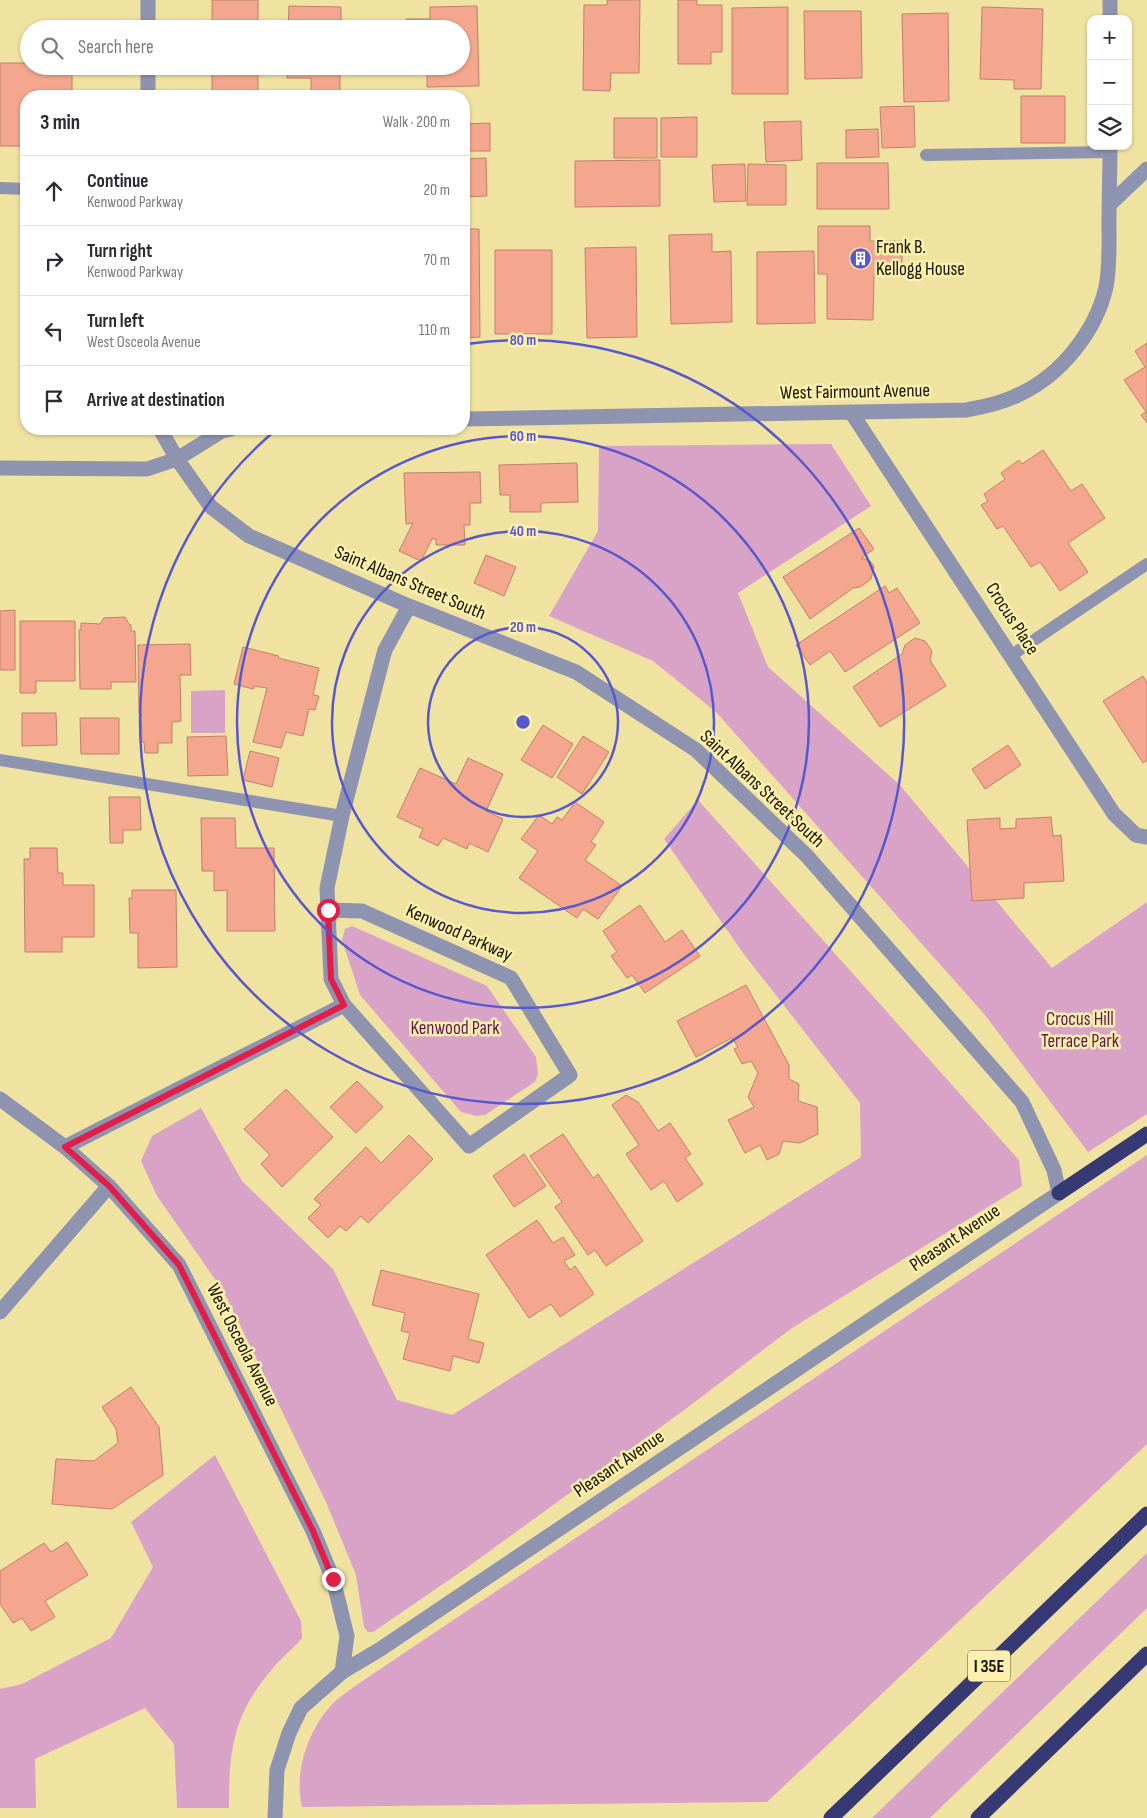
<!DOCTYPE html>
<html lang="en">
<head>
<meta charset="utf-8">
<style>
  body { margin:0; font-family:"Sofia Sans Condensed",sans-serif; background:#f7f7f7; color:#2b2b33 }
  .controls { position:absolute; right:15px; top:15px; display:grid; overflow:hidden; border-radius:10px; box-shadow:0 1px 4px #0004 }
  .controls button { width:45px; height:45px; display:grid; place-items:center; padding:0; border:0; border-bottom:1px solid #e1e1e2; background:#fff; color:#2b2b33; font:25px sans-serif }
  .stop { position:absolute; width:15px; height:15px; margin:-11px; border:4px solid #e11d48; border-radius:50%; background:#fff }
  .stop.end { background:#e11d48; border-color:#fff; box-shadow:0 1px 5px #0008 }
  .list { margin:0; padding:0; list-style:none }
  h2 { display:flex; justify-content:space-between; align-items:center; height:65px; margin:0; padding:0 20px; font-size:21px }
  h2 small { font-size:16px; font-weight:400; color:#7c7c81 }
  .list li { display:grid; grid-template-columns:32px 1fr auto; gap:15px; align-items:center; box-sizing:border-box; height:70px; padding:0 20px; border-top:1px solid #e1e1e2 }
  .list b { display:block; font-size:19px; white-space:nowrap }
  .list p { margin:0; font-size:16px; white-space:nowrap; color:#7c7c81 }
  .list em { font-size:16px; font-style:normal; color:#7c7c81 }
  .icon { flex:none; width:28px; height:28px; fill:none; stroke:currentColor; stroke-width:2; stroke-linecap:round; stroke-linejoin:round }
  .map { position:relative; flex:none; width:1147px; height:1818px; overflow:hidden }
  .search { position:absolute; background:#fff; box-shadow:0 1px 4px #0004; left:20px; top:20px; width:450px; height:55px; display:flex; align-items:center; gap:12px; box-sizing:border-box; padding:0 18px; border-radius:28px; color:#7c7c81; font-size:19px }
  .panel { position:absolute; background:#fff; box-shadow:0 1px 4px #0004; left:20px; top:90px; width:450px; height:345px; border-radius:20px }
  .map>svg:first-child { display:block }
  .green { fill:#d9a3c8 }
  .building { fill:#f4a78e; stroke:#bf806b }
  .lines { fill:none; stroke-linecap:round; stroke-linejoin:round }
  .lane { stroke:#8e93b0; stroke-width:12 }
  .street { stroke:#8e93b0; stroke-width:15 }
  .highway { stroke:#363973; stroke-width:15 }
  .route { stroke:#e11d48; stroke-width:6 }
  .ring { fill:none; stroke:#5757ce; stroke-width:2.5 }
  .labels { text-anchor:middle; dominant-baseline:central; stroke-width:5; stroke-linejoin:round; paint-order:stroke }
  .shield { fill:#fdf0ae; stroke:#5c5434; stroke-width:1 }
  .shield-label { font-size:18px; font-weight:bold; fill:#171100 }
  .poi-label { font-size:19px; fill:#171100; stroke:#fdf0ae; text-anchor:start }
  .street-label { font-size:19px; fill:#171100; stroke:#fdf0ae }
  .park-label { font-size:19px; fill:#621652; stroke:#fdf0ae }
  .centre { fill:#5757ce; stroke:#fdf0ae; stroke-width:2.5 }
  .ring-label { font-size:15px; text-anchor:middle; font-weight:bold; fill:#5757ce; stroke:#fdf0ae; stroke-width:5; stroke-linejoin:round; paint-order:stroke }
</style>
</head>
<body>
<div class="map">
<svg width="1147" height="1818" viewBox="0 0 1147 1818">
  <rect width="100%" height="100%" fill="#f0e3a1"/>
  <!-- green -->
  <path class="green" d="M831,444l40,62 -133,87 30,74 132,118 152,183 95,-66v212l-59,38 -103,-137 -269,-303 -63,-51 -104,-45 49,-85 1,-85z
    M225,690v43h-34v-42z
    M698,800l321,360 3,26 -230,142 -105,80 -222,161 -92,63h-5l-4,-5 -8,-52 -30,-73 -102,-210 -67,-96 -16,-35 11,-25 49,-28 41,73 91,88 64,131 55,15 409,-258 -1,-54 -117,-150 -79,-114z
    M352,926l135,60 49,71 2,17 -3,8 -50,33 -8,1 -16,-4 -101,-117 -18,-55 3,-11z
    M1147,1155v289l-380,358 -465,5c-8,-33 5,-73 26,-98 7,-9 18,-16 27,-23z
    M215,1455l86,166 1,17c-9,11 -20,19 -29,30 -40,47 -44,81 -44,140h-52l-3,-64 -29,-36 -110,51 1,49h-36v-119l22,-5 89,-46 42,-71 -22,-45z
    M1147,1553v55l-217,210h-58z"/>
  <!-- building -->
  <path class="building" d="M212,0h46v29h-46z
    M607,0h33l-1,73h-28l-1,18 -27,-1 1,-85h23z
    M678,0h19v5h25v47h-11v12h-33z
    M289,6l52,1v22h-53z
    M477,6l2,80 -52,1v-21h34v-37h-55v-10h24v-12z
    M788,7v87h-56v-86z
    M982,7l61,2 -2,80h-27v-9l-34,-1z
    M804,11h57l1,67 -57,1z
    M948,13l1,88 -45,1 -2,-88z
    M0,63h29v3h43v30h-46v50h-26z
    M212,66h46v30h-46z
    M288,66h52v29h-29v-17h-24z
    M1021,96h44v47h-44z
    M914,106l1,41 -33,1 -2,-41z
    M697,117v40h-36v-39z
    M614,118h43v40h-43z
    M801,121l1,39 -36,2 -2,-40z
    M490,123v28h-26v-27z
    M878,129l1,28 -33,1v-28z
    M486,158l1,38 -23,1v-38z
    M660,160v46l-85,1v-46z
    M817,163h71l1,46h-72z
    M745,164l1,37 -32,1 -2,-37z
    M748,164l38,1v40h-39z
    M22,206h4v32h-4z
    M818,226h52v15h32v33h-28l-1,46 -46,-1v-45h-9z
    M464,229h15l1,108 -16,1z
    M712,234v18l19,-1 1,71 -61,2 -2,-89z
    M636,247l1,90 -50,1 -2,-90z
    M495,250h57v84h-57z
    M814,251l1,72 -58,1v-72z
    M25,272h1v94z
    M1147,343v80l-6,-8 5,-3 -22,-32 21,-13 -10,-16z
    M1043,450l28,41 11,-7 23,34 -37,25 20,29 -28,19 -20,-29 -9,5 -28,-41 -6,3 -16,-24 7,-4 -4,-7 21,-15 -4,-6 18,-13 3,4z
    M577,463l1,39 -37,1v9h-31v-17h-10l-1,-30z
    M480,472l1,31h-11v22h-6l1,20h-29v-6h-4l-11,22 -22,-10 14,-28 -7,1 -2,-51z
    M859,528l15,21 -13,9 8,2 5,6 -3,13 -11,8 -7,1 -43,31 -27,-42z
    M486,555l30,12 -12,29 -30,-13z
    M885,586l4,7 8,-5 23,35 -75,49 -15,-21 -20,14 -14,-20z
    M15,610v60h-15v-59z
    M125,617l4,7 2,1v6h4l1,51h-25v7h-31l-1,-59h2v-7l19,1 4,-6z
    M20,621h55v60h-39v12h-16z
    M915,638l10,3 7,10 -2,9 16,26 -66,41 -27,-40 49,-33 3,-9z
    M190,644l1,31h-11l1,46 -9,1v21h-14v10h-13l-1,-11h-2l-1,-28h-2l-1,-69z
    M243,647l36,9 -1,2 41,10 -6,27 6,1 -4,14 -6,-1 -6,27 -17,-4 -5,16 -28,-6 14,-54 -13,-2 -1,3 -19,-5z
    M1143,676l4,7v77l-4,3 -40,-62z
    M22,713h34l1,32 -35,1z
    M80,718h39v36h-38z
    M543,725l30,19 -21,34 -31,-18z
    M226,736l2,39 -40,1 -1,-39z
    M583,736l26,16 -27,42 -25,-17z
    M1008,745l13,20 -36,24 -13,-20z
    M250,751l29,7 -7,29 -29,-7z
    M468,758l35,16 -17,37 17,8 -15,33 -19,-9 -2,6 -24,-11 -5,8 -19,-9 4,-8 -26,-12 23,-49 36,16z
    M109,797h31l1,33h-18v13h-13z
    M575,802l29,20 -13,20 5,3 -11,15 37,26 -24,33 -15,-10 -6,9 -58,-40 19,-27 -17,-12 18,-24 13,9 5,-7 5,3z
    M1051,817l2,19 8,-1 3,46 -40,2v15l-52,3 -5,-81 33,-2v11l16,-1v-9z
    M201,818h34l1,30h38l1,83h-48v-41l-13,1v-20h-12z
    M30,848h27l1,25h5v12h31v52h-32v15h-37l-1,-93h6z
    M132,890h44l1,77 -39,1v-35h-8l-1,-35h3z
    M640,905l25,37 17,-12 18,26 -55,37 -13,-18 -5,3 -16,-22 6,-4 -14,-21z
    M746,985l43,80v14l10,5 -1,17 19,6 1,27 -18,9 -17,-2 -4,13 -12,6 -7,-15 -15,8 -17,-33 26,-13 -6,-10 10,-24 -7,-12 -9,3 -8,-15 4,-2 -6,-9 -36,19 -19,-36z
    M357,1081l26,26 -27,26 -26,-26z
    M286,1089l47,48 -51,50 -21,-23 9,-9 -26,-26z
    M626,1095l12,7 20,29 12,-8 21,31 -6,4 18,26 -26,18 -13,-21 -13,9 -25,-36 13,-9 -27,-40z
    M563,1134l30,44 5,-4 45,67 -37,25 -11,-16 -7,5 -33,-48 7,-5 -32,-46z
    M409,1135l24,24 -65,64 -7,-7 -15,15 -6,-5 -12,12 -20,-20 13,-13 -7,-6 52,-52 15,16z
    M524,1154l22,32 -32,21 -21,-31z
    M537,1220l16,23 10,-6 12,18 -11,6 6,9 5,-4 19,28 -34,23 -9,-13 -22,14 -43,-63z
    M381,1270l98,24 -11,45 16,4 -5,20 -26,-7 -3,15 -47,-12 7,-26 -9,-2 4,-18 -33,-8z
    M131,1387l28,40 4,48 -51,34 -60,-5 4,-45 38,2 24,-18 -2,-14 -14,-22z
    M67,1542l21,33 -43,26 10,16 -24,14 -9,-13 -9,5 -13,-19v-33l44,-28 7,9z"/>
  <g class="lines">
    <!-- lane -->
    <path class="lane" d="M926,155l184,-3
      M0,188l26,1
      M1012,655l135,-91
      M0,760l342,56"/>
    <!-- street -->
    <path class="street" d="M148,0v29
      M1110,0v19
      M148,66v30
      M1109,205l38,-36
      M851,412l263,402 22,21 11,2
      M464,419l502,-9c18,-3 37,-7 54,-16 41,-19 76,-63 86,-107 4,-21 3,-43 3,-64 0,-26 1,-51 1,-77
      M160,429l17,30 34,48 38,29 160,70 167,66 120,78 111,106 215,246 32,68 5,23 -680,457 -37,22 -41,36 -12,25 -12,37 -2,48
      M0,468l147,1 30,-10 45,-28 9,-2
      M328,910l34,1 149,67 59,97 -101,71 -125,-141 -13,-26 -4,-91 15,-72 41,-159 2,-7 24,-44
      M0,1099l65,48 44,39 70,79 134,266 20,48 14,57 -5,36
      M65,1147l279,-142
      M0,1312l109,-126"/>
    <!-- highway -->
    <path class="highway" d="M1059,1193l88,-59
      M831,1818l316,-304
      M978,1818l169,-164"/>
  </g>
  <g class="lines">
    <!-- route -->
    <path class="route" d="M328,910l3,69 13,26 -279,142 44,39 70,79 134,266 20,48"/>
  </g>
  <!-- distance rings -->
  <g class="ring">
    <circle cx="523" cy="722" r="95"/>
    <circle cx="523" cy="722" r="191"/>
    <circle cx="523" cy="722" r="286"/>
    <path d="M467 344A382 382 0 1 1 277 429"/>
  </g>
  <!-- icons -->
  <defs>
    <symbol id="building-disc" viewBox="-11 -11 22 22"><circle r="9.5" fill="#5757ce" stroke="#fdf0ae"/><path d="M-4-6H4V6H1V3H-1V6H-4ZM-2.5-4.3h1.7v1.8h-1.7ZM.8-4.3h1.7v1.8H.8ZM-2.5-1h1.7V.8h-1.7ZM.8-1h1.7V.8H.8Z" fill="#fff"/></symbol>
  </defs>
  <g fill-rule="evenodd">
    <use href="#building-disc" x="848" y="246" width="25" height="25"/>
  </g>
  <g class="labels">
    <!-- shield labels -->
    <rect class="shield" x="968" y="1650.5" width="42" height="31" rx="4"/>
    <g class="shield-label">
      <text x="989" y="1666">I 35E</text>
    </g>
    <!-- poi labels -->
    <g class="poi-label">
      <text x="876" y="247">Frank B.<tspan x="876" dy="22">Kellogg House</tspan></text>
    </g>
    <!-- street labels -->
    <g class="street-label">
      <text transform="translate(855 392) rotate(-1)">West Fairmount Avenue</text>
      <text transform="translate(410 583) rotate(23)">Saint Albans Street South</text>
      <text transform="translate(1012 619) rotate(57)">Crocus Place</text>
      <text transform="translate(762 789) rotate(43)">Saint Albans Street South</text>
      <text transform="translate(459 933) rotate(24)">Kenwood Parkway</text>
      <text transform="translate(955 1238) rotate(-34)">Pleasant Avenue</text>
      <text transform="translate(242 1345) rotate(63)">West Osceola Avenue</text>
      <text transform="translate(619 1464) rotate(-34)">Pleasant Avenue</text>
    </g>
    <!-- park labels -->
    <g class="park-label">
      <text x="1080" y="1019">Crocus Hill<tspan x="1080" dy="22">Terrace Park</tspan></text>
      <text x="455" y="1028">Kenwood Park</text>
    </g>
  </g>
  <circle cx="523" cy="722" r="8" class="centre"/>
  <g class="ring-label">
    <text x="523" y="345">80 m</text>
    <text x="523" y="441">60 m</text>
    <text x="523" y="536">40 m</text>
    <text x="523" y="632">20 m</text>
  </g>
</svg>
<div class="controls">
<button>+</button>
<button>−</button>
<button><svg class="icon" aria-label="layers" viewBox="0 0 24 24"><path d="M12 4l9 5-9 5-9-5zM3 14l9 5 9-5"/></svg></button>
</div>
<div class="stop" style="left:328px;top:910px"></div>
<div class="stop end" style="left:333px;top:1579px"></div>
<div class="search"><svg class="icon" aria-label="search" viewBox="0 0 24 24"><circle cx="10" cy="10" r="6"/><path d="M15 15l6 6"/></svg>Search here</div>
<section class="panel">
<h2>3 min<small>Walk · 200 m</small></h2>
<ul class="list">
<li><svg class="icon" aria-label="ahead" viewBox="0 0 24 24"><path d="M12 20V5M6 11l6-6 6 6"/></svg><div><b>Continue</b><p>Kenwood Parkway</p></div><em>20 m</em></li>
<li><svg class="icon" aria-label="right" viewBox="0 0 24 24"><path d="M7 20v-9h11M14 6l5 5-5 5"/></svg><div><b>Turn right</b><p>Kenwood Parkway</p></div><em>70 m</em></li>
<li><svg class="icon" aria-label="left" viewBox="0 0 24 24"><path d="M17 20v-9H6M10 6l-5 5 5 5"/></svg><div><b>Turn left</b><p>West Osceola Avenue</p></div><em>110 m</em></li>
<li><svg class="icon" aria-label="arrive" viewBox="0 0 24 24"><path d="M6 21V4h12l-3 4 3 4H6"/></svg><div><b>Arrive at destination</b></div></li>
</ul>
</section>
</div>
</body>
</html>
